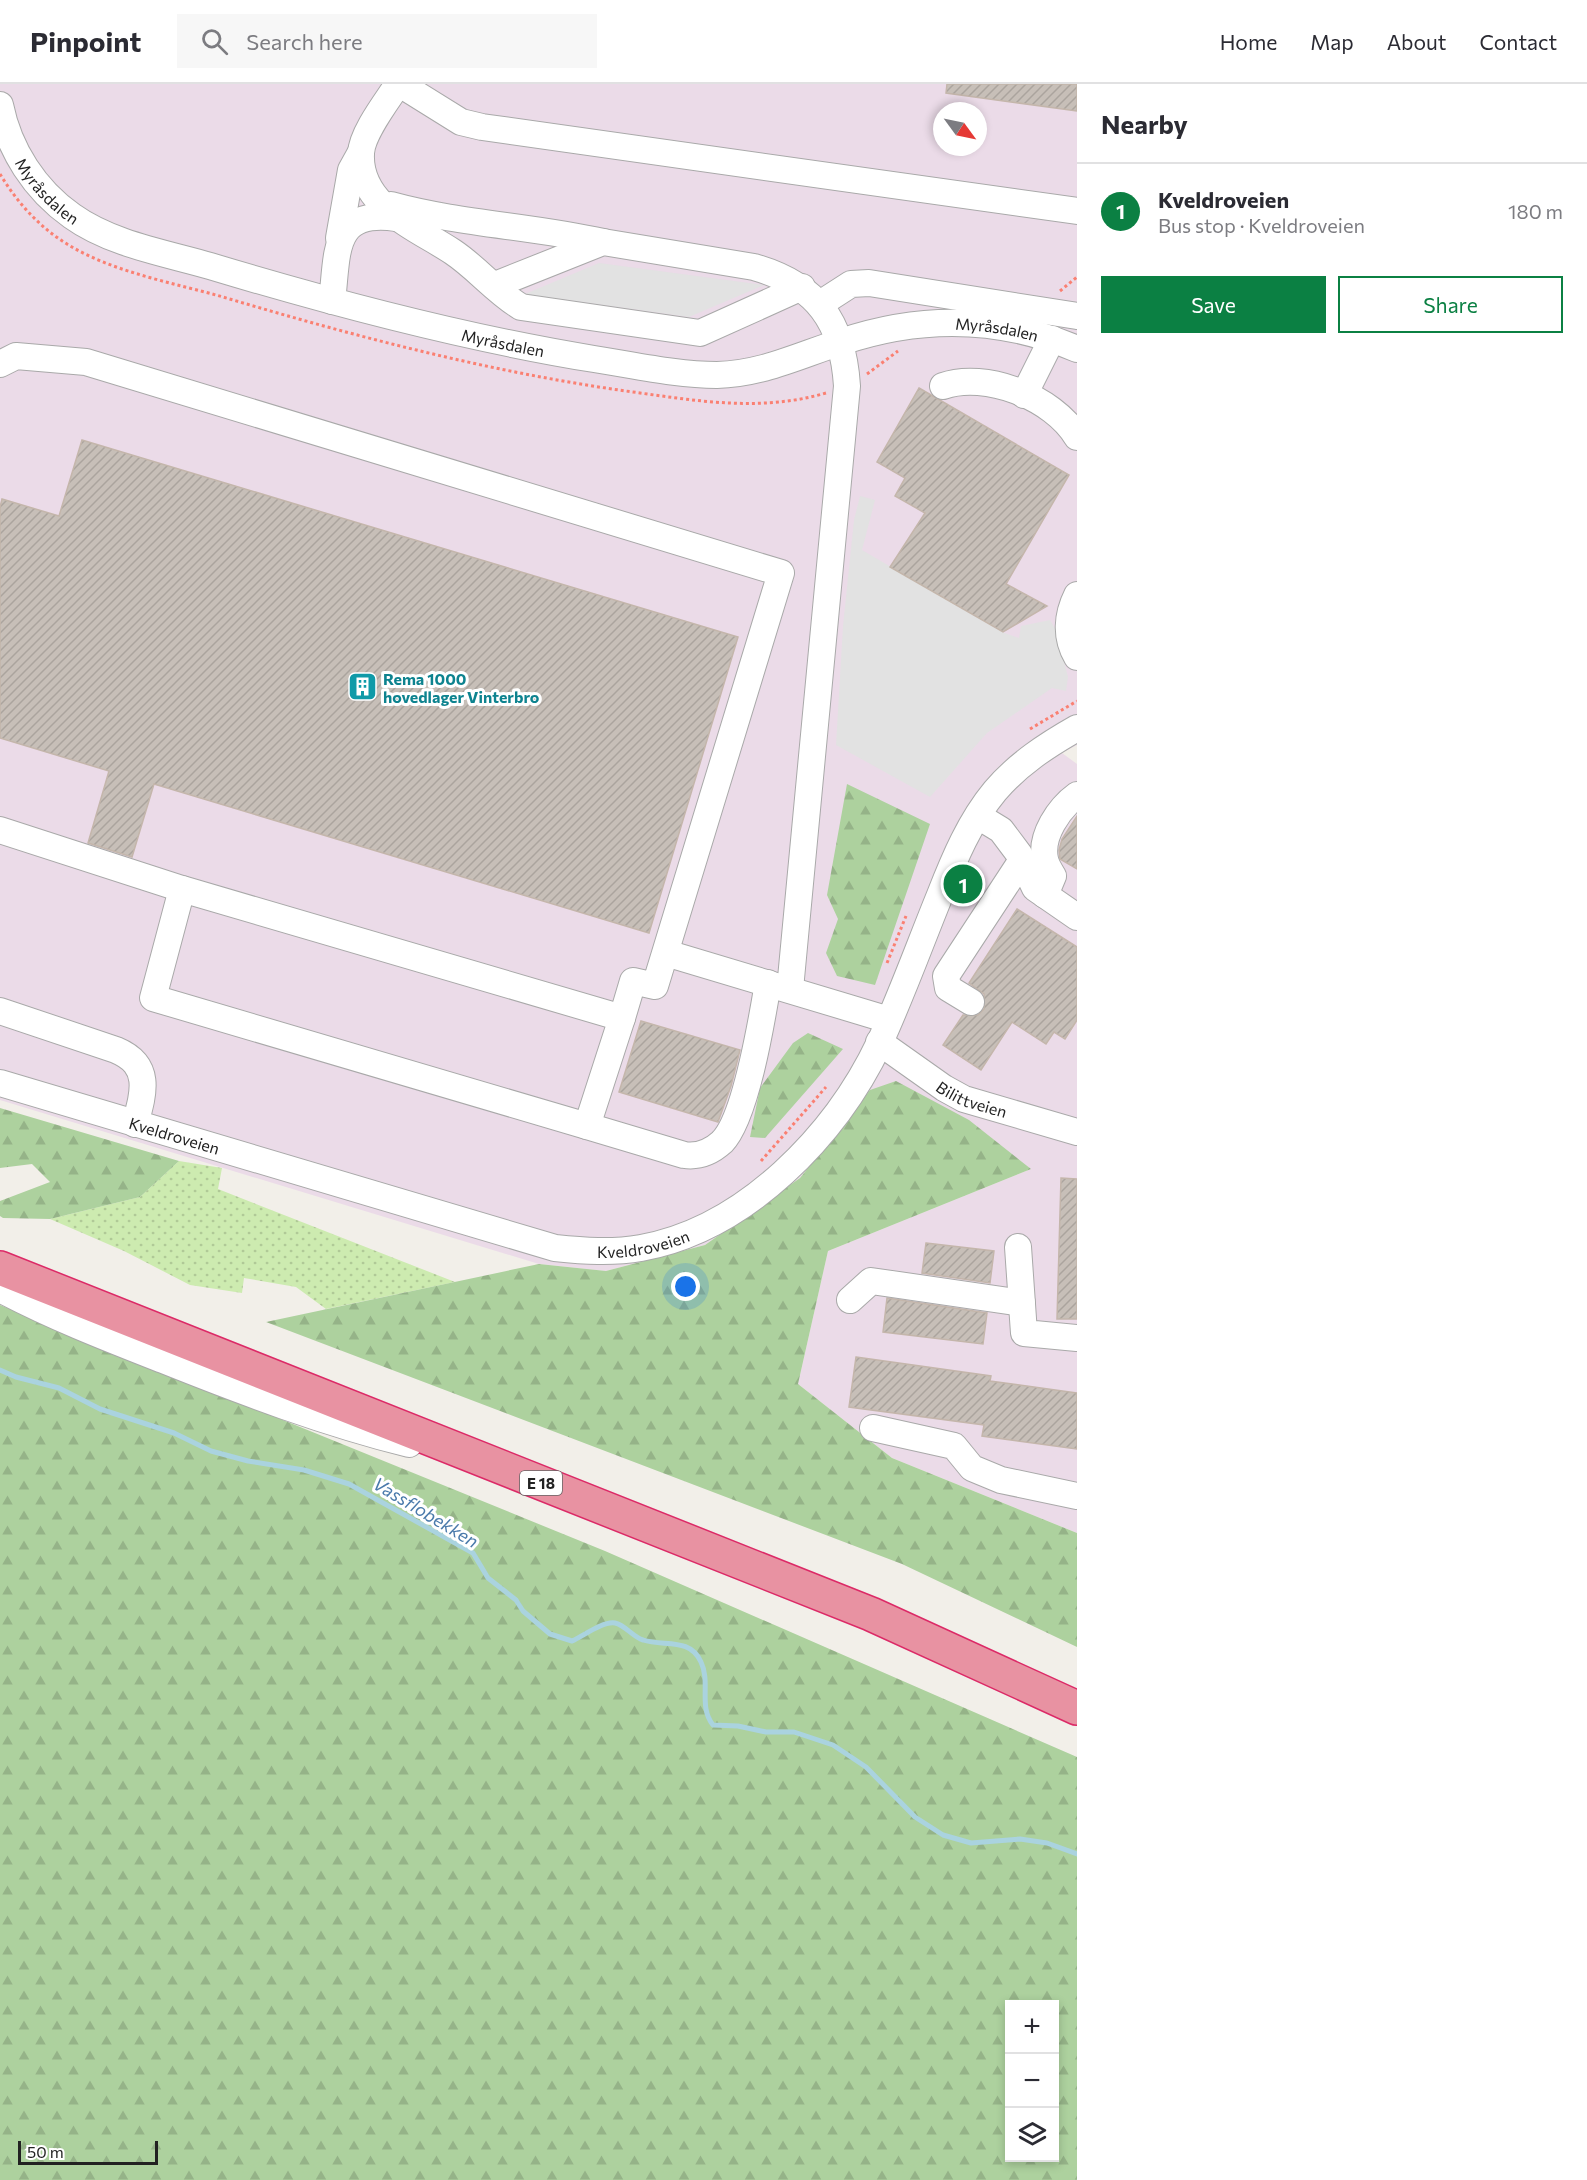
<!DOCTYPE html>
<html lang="en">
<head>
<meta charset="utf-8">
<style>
  body { margin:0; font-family:Commissioner,sans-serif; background:#f7f7f7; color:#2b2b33 }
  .controls { position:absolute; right:18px; bottom:18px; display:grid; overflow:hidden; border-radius:0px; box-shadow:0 3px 9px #0003 }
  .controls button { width:54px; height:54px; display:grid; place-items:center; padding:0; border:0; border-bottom:2px solid #e1e1e2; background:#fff; color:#2b2b33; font:30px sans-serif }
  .compass { position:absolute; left:933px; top:18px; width:54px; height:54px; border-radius:50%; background:#fff; box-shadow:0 3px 9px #0003; rotate:123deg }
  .scale { position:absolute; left:18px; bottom:15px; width:140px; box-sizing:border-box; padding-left:6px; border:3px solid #222; border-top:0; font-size:16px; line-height:21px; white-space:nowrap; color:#222; -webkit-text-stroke:4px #fff; paint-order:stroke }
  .you { position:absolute; left:686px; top:1203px; width:21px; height:21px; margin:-15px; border:4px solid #fff; border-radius:50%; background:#1a73e8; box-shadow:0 0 0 9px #1a73e833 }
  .badge { display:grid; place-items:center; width:39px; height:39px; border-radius:50%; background:#0b8043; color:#fff; font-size:20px; font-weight:700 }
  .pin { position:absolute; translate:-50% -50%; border:3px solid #fff; box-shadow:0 2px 6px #0006 }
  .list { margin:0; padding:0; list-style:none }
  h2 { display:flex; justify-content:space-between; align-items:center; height:78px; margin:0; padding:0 24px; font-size:26px }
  h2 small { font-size:20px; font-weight:400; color:#7c7c81 }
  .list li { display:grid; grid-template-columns:39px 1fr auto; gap:18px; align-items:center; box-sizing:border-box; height:96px; padding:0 24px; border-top:2px solid #e1e1e2 }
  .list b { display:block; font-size:22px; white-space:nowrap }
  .list p { margin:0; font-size:20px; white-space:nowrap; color:#7c7c81 }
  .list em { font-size:20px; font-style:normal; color:#7c7c81 }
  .actions { display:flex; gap:12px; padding:18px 24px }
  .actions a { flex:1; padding:14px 0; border:2px solid #0b8043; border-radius:0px; text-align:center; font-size:21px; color:#0b8043 }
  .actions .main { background:#0b8043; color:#fff }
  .icon { flex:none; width:33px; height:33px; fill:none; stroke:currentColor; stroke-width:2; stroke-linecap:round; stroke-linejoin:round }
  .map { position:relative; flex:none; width:1077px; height:2096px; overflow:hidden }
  header { display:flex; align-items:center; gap:36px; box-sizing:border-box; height:84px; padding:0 30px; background:#fff; border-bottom:2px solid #e1e1e2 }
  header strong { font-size:28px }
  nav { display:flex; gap:33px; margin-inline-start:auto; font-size:21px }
  .search { width:420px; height:54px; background:#f7f7f7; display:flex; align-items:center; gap:15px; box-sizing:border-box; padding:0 21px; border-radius:0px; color:#7c7c81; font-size:22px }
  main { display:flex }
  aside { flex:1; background:#fff }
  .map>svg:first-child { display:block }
  .industrial { fill:#ebdbe8; fill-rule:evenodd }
  .grass { fill:url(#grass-dots) }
  .forest { fill:url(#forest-firs); fill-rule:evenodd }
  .parking { fill:#e2e2e2 }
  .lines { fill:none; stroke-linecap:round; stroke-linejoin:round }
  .stream { stroke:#aad3df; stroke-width:5 }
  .building { fill:url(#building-hatch); stroke:#c4b6ab; stroke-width:1.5 }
  .minor-casing { stroke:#a9a9a9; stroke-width:28 }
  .highway-casing { stroke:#dc2a67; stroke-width:36 }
  .path { stroke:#fa8072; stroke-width:3; stroke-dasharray:3 3; stroke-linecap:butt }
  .minor { stroke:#fff; stroke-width:26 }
  .highway { stroke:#e892a2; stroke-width:33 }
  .labels { text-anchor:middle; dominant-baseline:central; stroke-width:6; stroke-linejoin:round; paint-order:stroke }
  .shield { fill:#fff; stroke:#646464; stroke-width:1.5 }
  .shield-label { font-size:15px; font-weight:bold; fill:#222 }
  .street-label { font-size:16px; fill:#222; stroke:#fff }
  .culture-label { font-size:16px; font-weight:bold; fill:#0d838f; stroke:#fff; text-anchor:start }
  .water-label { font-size:18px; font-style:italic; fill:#4a7aab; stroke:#fff }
</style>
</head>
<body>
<header>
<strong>Pinpoint</strong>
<div class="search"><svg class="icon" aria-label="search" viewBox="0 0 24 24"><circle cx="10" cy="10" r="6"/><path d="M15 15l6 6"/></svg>Search here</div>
<nav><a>Home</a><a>Map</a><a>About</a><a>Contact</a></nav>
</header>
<main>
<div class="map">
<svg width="1077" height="2096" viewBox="0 0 1077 2096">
  <defs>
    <pattern id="grass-dots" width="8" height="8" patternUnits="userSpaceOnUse" patternTransform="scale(1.5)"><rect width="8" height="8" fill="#cdebb0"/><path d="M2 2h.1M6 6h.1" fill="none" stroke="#b0c997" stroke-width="1.8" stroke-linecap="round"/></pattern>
    <pattern id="forest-firs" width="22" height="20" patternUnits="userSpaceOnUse" patternTransform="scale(1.5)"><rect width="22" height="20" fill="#add19e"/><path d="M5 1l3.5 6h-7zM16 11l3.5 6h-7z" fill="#95b388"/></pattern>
    <pattern id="building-hatch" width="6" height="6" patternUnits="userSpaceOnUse" patternTransform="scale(1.5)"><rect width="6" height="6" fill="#c7bfb8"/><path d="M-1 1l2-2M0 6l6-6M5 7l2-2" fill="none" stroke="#aba49e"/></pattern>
  </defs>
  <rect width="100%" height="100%" fill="#f2efe9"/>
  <!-- industrial -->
  <path class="industrial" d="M0,0h1077v661l-15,8 15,11v769l-185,-75 -94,-74 30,-133 203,-82 -161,-79 -70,88 -95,67 -99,26 -67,-7 -539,-164zM942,27h36v36h-36z"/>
  <!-- grass -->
  <path class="grass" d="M179,1077l43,7 -4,21 237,93 -129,27 -30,-22 -52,-9 -2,15 -52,-8 -66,-34 -74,-32 90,-22z"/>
  <!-- forest -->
  <path class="forest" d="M847,700l83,40 -55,161 -38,-9 -11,-23 12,-34 -11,-24z
    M808,949l35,16 -78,89 -15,-1 10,-49 33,-45z
    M896,997l73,39 62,49 -203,82 -30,133 94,74 185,75v114l-175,-83 -636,-242 273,-58 67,7 99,-26 95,-67 70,-88z
    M0,1024l179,53 -39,36 -90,22 -47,-1 -3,-2v-15l50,-19 -18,-18 -32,4z
    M0,1221l605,246 472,206v423h-1077zM1010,1920h44v154h-44z"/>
  <!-- parking -->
  <path class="parking" d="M599,179l165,22 -75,32 -164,-23z
    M860,412l15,4 -13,50 140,82 17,6 2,-12 29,-6 6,10 12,47 -2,14 -14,-3 -65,45 -57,64 -94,-52 7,-119 11,-106z"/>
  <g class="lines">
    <!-- stream -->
    <path class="stream" d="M0,1286l16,7 43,11 41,21 74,24 37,18 37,10 56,9 45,14 124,69 15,25 28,22 7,11 27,23 22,7c11,-5 31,-20 43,-18 10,2 18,14 28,17 21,7 47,-3 58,22 10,21 -3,44 12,63l25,1 28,6h28l39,13 33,22 49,50 28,18 28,8 49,-4 27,4 30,11"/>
  </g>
  <!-- building -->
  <path class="building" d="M947,0h130v27l-131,-18z
    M919,304l150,87 -63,109 41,22 -44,26 -113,-65 35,-54 -30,-17 10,-18 -28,-16z
    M82,356l656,197 -89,296 -495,-149 -22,73 -44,-14 21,-72 -109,-33v-231l2,-8 57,17z
    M1077,732v53l-17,-10 -1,-9 3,-11z
    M1017,825l60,38v73l-12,19 -11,-7 -8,12 -34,-22 -31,48 -38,-25 20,-30h15l6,-6v-15l-15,-11z
    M641,937l99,29 -9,36 -13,36 -99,-30z
    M1061,1094l16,1v140h-20z
    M926,1159l68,8 -4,32 -68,-10z
    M887,1214l100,15 -4,31 -100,-12z
    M856,1273l135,19 -1,5 87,12v56l-95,-13 2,-11 -135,-18z"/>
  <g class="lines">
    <defs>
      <g id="minor">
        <path d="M398,0c-11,17 -36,49 -37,69 -3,53 56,75 92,99 24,16 43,40 68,55l179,26 102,-46"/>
        <path d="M400,0l61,38 21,5 595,84"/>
        <path id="s1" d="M0,21c9,45 35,85 72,111 39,28 93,37 138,50 126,38 254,72 384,93 40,6 82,16 123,16 45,-1 83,-20 124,-33 80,-27 159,-26 236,7"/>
        <path d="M391,121c69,19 142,21 212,37"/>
        <path d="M339,154l12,-68 10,-18"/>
        <path d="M495,201l108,-43 151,25c63,18 89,55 93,119l-57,603"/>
        <path d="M332,217c6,-48 -1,-92 64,-83"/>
        <path d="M820,220l31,-20 18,-1 208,33"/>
        <path d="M0,280l16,-8 70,6 695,211 -126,413 -22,-5 -11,37 -440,-129 -182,-59"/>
        <path d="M943,302c42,-15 110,11 134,51"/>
        <path d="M1024,311l28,-56"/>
        <path d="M1077,511c-10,20 -12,42 0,62"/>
        <path d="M978,732l23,14 18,24 16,34 42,29"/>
        <path d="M182,805l-29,109 434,128 35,-108"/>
        <path d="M1045,811l8,-19c-3,-5 -7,-11 -8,-17 -5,-23 14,-51 32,-64"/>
        <path d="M666,869l223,67"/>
        <path d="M971,918l-23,-14 -2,-12 76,-116"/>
        <path d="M0,927l116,39c36,15 28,42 19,74"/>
        <path id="s2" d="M879,958l65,46 20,11 113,33"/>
        <path id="s3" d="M0,999l555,165c29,3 57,5 86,0 105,-19 195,-113 239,-206 22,-48 40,-98 60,-147 14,-36 30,-74 55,-104 23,-27 52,-46 82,-63"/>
        <path d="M587,1042l97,29c14,2 27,-3 38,-13 24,-24 40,-123 46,-159"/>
        <path d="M1018,1163l6,86 53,5"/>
        <path d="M0,1205c53,28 107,49 163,71 80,32 162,63 246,84"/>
        <path d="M850,1216l21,-19 151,22"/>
        <path d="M873,1344l81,18 18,22 29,12 76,16"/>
      </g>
      <path id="highway" d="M0,1184l871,346 206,94"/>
    </defs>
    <!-- minor casing -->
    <use href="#minor" class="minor-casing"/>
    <!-- highway casing -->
    <use href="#highway" class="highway-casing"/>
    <!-- path -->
    <path class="path" d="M0,90c18,30 42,56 72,73 45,26 102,36 151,50 134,40 271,76 410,95 65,9 128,20 193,1
      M1060,207l17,-14
      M867,290l31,-23
      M1030,645l47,-28
      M887,879l19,-47
      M761,1077l65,-74"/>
    <!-- minor -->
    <use href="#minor" class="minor"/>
    <!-- highway -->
    <use href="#highway" class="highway"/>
  </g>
  <!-- icons -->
  <defs>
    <symbol id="building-square" viewBox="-11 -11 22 22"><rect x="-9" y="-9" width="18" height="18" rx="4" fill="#0f9aa8" stroke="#fff"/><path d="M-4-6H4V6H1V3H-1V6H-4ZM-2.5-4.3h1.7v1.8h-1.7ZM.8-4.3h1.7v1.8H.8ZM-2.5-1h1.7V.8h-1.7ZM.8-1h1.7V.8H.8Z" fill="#fff"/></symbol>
  </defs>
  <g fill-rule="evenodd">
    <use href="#building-square" x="346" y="586" width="33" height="33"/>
  </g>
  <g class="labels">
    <!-- shield labels -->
    <rect class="shield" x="520" y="1387" width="42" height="24" rx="4.5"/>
    <g class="shield-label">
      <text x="541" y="1399">E 18</text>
    </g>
    <!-- street labels -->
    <g class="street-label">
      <text stroke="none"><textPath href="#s1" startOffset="100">Myråsdalen</textPath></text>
      <text stroke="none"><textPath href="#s1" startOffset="1090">Myråsdalen</textPath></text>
      <text stroke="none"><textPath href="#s1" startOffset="586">Myråsdalen</textPath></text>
      <text stroke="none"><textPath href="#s2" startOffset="110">Bilittveien</textPath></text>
      <text stroke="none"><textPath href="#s3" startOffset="182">Kveldroveien</textPath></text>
      <text stroke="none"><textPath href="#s3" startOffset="668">Kveldroveien</textPath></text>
    </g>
    <!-- culture labels -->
    <g class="culture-label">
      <text x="383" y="594">Rema 1000<tspan x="383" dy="18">hovedlager Vinterbro</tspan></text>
    </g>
    <!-- water labels -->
    <g class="water-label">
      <text transform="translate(426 1428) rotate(31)">Vassflobekken</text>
    </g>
  </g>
</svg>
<div class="controls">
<button>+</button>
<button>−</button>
<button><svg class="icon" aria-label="layers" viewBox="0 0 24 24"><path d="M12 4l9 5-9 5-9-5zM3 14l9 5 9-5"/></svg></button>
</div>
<svg class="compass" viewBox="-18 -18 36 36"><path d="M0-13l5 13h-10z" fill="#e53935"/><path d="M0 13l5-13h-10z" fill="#7c7c81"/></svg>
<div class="scale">50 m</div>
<div class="you"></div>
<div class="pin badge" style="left:963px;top:800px">1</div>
</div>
<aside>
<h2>Nearby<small></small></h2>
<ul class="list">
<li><span class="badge">1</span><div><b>Kveldroveien</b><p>Bus stop · Kveldroveien</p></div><em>180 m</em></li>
</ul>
<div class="actions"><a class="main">Save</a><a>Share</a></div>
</aside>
</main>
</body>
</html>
